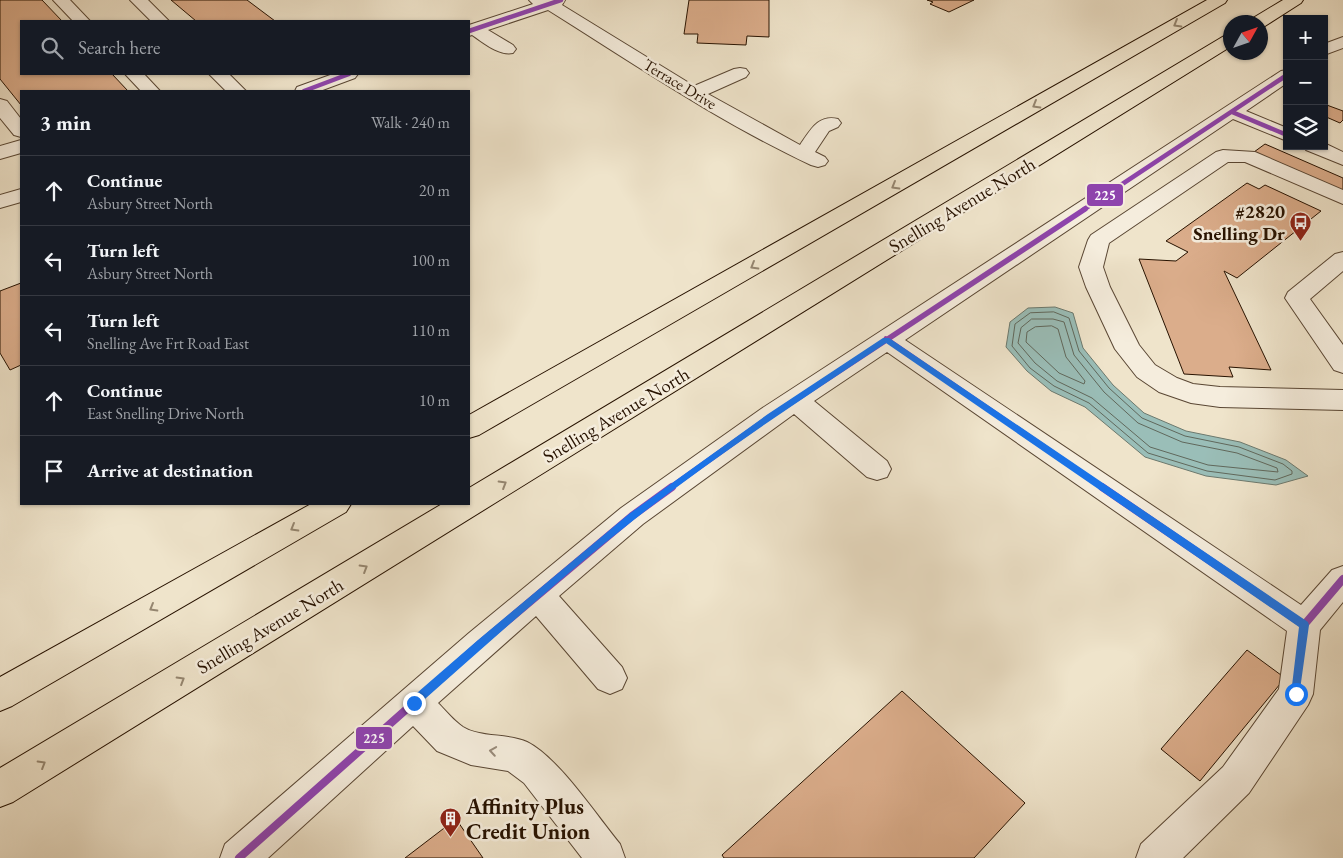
<!DOCTYPE html>
<html lang="en">
<head>
<meta charset="utf-8">
<style>
  body { margin:0; font-family:"EB Garamond",serif; background:#20242c; color:#f1f3f6 }
  .controls { position:absolute; right:15px; top:15px; display:grid; overflow:hidden; border-radius:0px; box-shadow:0 1px 4px #0004 }
  .controls button { width:45px; height:45px; display:grid; place-items:center; padding:0; border:0; border-bottom:1px solid #363941; background:#171b24; color:#f1f3f6; font:25px sans-serif }
  .compass { position:absolute; left:1223px; top:15px; width:45px; height:45px; border-radius:50%; background:#171b24; box-shadow:0 1px 4px #0004; rotate:50deg }
  .stop { position:absolute; width:15px; height:15px; margin:-11px; border:4px solid #1a73e8; border-radius:50%; background:#fff }
  .stop.end { background:#1a73e8; border-color:#fff; box-shadow:0 1px 5px #0008 }
  .list { margin:0; padding:0; list-style:none }
  h2 { display:flex; justify-content:space-between; align-items:center; height:65px; margin:0; padding:0 20px; font-size:21px }
  h2 small { font-size:16px; font-weight:400; color:#9ea1a6 }
  .list li { display:grid; grid-template-columns:32px 1fr auto; gap:15px; align-items:center; box-sizing:border-box; height:70px; padding:0 20px; border-top:1px solid #363941 }
  .list b { display:block; font-size:19px; white-space:nowrap }
  .list p { margin:0; font-size:16px; white-space:nowrap; color:#9ea1a6 }
  .list em { font-size:16px; font-style:normal; color:#9ea1a6 }
  .icon { flex:none; width:28px; height:28px; fill:none; stroke:currentColor; stroke-width:2; stroke-linecap:round; stroke-linejoin:round }
  .map { position:relative; flex:none; width:1343px; height:858px; overflow:hidden }
  .search { position:absolute; background:#171b24; box-shadow:0 1px 4px #0004; left:20px; top:20px; width:450px; height:55px; display:flex; align-items:center; gap:12px; box-sizing:border-box; padding:0 18px; border-radius:0px; color:#9ea1a6; font-size:19px }
  .panel { position:absolute; background:#171b24; box-shadow:0 1px 4px #0004; left:20px; top:90px; width:450px; height:415px; border-radius:0px }
  .map>svg:first-child { display:block }
  .water { fill:#9abeb8; stroke:#6c796e }
  .lines { fill:none; stroke-linecap:round; stroke-linejoin:round }
  .shore { stroke:#60685c; stroke-width:1 }
  .building { fill:#dbad8b; stroke:#271200 }
  .minor-casing { stroke:#594633; stroke-width:2 }
  .highway-casing { stroke:#271200; stroke-width:2 }
  .minor { fill:#f5eddd; fill-rule:evenodd }
  .highway { fill:#efe4cb; fill-rule:evenodd }
  .bus-1-far2-casing { stroke:#f5eddd; stroke-width:7 }
  .bus-1-far1-casing { stroke:#f5eddd; stroke-width:9 }
  .bus-1-casing { stroke:#f5eddd; stroke-width:11 }
  .bus-1-far2 { stroke:#8e44ad; stroke-width:4.5 }
  .bus-1-far1 { stroke:#8e44ad; stroke-width:5.5 }
  .bus-1 { stroke:#8e44ad; stroke-width:8 }
  .oneway { stroke:#958670 }
  .oneway2 { stroke:#988a7a }
  .route { fill:#1a73e8 }
  .labels { text-anchor:middle; dominant-baseline:central; stroke-width:5; stroke-linejoin:round; paint-order:stroke }
  .far-street-label { font-size:16px; fill:#271200; stroke:#f5eddd }
  .street-label { font-size:19px; fill:#271200; stroke:#f5eddd }
  .poi-label { font-size:19px; font-weight:bold; fill:#271200; stroke:#f5eddd; text-anchor:end }
  .near-poi-label { font-size:22px; font-weight:bold; fill:#271200; stroke:#f5eddd; text-anchor:start }
  .line-badge { stroke:#f5eddd; stroke-width:2 }
  .badge-label { font-size:14px; text-anchor:middle; font-weight:bold; fill:#fff }
</style>
</head>
<body>
<div class="map">
<svg width="1343" height="858" viewBox="0 0 1343 858">
  <rect width="100%" height="100%" fill="#efe4cb"/>
  <filter id="stains"><feTurbulence type="fractalNoise" baseFrequency=".004" numOctaves="4"/><feColorMatrix values="0 0 0 0 .2 0 0 0 0 .09 0 0 0 0 .02 0 0 0 .5 -.17"/></filter>
  <radialGradient id="worn" r=".72"><stop offset=".6" stop-color="#630" stop-opacity="0"/><stop offset="1" stop-color="#630" stop-opacity=".3"/></radialGradient>
  <!-- water -->
  <path class="water" d="M1055,307l18,6 10,35 30,37 31,28 42,18 54,11 46,18 22,16 -32,9 -70,-9 -61,-19 -60,-50 -34,-16 -24,-20 -21,-24 4,-25 18,-14z"/>
  <g class="lines">
    <!-- shore -->
    <path class="shore" d="M1054,312l15,6 10,33 30,37 33,30 43,18 54,11 44,17 9,7v3l-17,6 -68,-9 -59,-18 -59,-50 -35,-17 -24,-18 -18,-22 3,-22 15,-11z
      M1032,319h21l11,3 10,33 30,37 34,31 44,19 55,11 40,15 1,4 -70,-7 -58,-18 -58,-49 -35,-17 -22,-18 -17,-20 3,-15z
      M1052,326l6,3 8,28 19,24 -1,3 -25,-11 -33,-31 1,-10 8,-5z"/>
  </g>
  <!-- building -->
  <path class="building" d="M0,0h42l20,21h-41v53h91l16,17h-107v14l-21,-26z
    M171,0h76l28,21h-79z
    M689,0h80v37l-22,-1 -1,9 -49,-2 1,-9h-14z
    M927,0h47l-25,12 -19,-8 3,-2z
    M1324,104l19,7v9l-3,3 -16,-7z
    M1265,144l78,34v14l-89,-40z
    M1247,183l12,6 6,-4 56,26 -84,67 -13,-7 47,99 -42,-3 4,10 -49,-3 -45,-115 37,2 12,-9 -22,-11z
    M21,283v82l-11,5 -10,-17v-62z
    M1247,650l38,28 -85,103 -39,-32z
    M902,691l123,112 -51,55h-250l-2,-3z
    M456,819l27,39h-78z"/>
  <g class="lines">
    <defs>
      <path id="minor" d="M53,0h17l20,21h-17z
        M130,0h18l21,21h-18z
        M529,0h36l-3,5 132,81 40,-17 6,-1 6,1 3,4 -3,4 -38,17 92,51c10,-14 18,-31 38,-26l3,4 -3,4 -9,4 -14,21 10,5 3,4 -3,4 -7,2 -7,-2c-92,-43 -177,-101 -263,-155l-60,20 25,15 3,4 -3,4c-14,3 -29,-10 -41,-18l-3,1v-11l64,-21z
        M1343,37v11l-19,7v-11z
        M1287,70v13l-41,28 41,17v13l-54,-22 -328,221 396,265 31,-35 11,-4v36l-23,28 -7,64 -5,11 -59,88 -66,65h-47l5,-14 82,-77 56,-78 8,-58 -400,-279 -73,49 73,60 4,8 -4,8 -10,3 -10,-3 -73,-63 -151,110 -84,72 63,71 5,11 -5,11 -12,5 -12,-5 -62,-73 -98,87c8,8 16,18 25,24 18,11 44,6 64,15 32,16 69,73 93,102l5,14h-43l-58,-75 -16,-12 -37,-6 -34,-14 -24,-25 -145,132h-48l5,-14 244,-211 152,-125 140,-99 520,-338z
        M125,74h19l16,17h-19z
        M209,74h20l17,17h-20z
        M333,74h25l-3,4 -35,13h-25l2,-4z
        M0,99l7,2 14,18v18l-7,-2 -14,-17z
        M21,140v13l-21,6v-13z
        M1324,143l19,9v13l-37,-15 -3,-4h21z
        M1223,150l32,2 88,38v14l-98,-42h-17l-119,81 -6,24 7,20 29,58 16,20 22,13 16,6 27,3 123,3v20l-123,-3 -29,-4 -32,-11 -22,-15 -22,-28 -29,-62 -7,-20 9,-27 3,-5 125,-83z
        M21,189v13l-21,6v-13z
        M1343,252v19l-33,28 33,46v28l-9,-3 -49,-72 3,-6 47,-38z"/>
      <path id="highway" d="M1207,0h20l-2,3 -746,432 -10,3v-23z
        M1283,0h20l-2,3 -36,23 -5,1v-5h-9l2,-4z
        M1230,35v12l-1217,755 -13,5v-39l442,-264h27v-16l755,-452z
        M311,504h40l-5,8 -334,194 -12,5v-34z"/>
    </defs>
    <!-- minor casing -->
    <use href="#minor" class="minor-casing"/>
    <!-- highway casing -->
    <use href="#highway" class="highway-casing"/>
    <!-- minor -->
    <use href="#minor" class="minor"/>
    <!-- highway -->
    <use href="#highway" class="highway"/>
    <defs>
      <path id="bus-1-far2" d="M469,31l92,-31
        M304,91l45,-17
        M1232,112l55,23
        M1083,210l204,-135"/>
      <path id="bus-1-far1" d="M886,339l218,149
        M670,488l101,-72 314,-207"/>
      <path id="bus-1" d="M1102,487l202,138
        M1304,625l39,-46
        M239,858l242,-215 151,-127 40,-29"/>
    </defs>
    <!-- bus-1-far2 casing -->
    <use href="#bus-1-far2" class="bus-1-far2-casing"/>
    <!-- bus-1-far1 casing -->
    <use href="#bus-1-far1" class="bus-1-far1-casing"/>
    <!-- bus-1 casing -->
    <use href="#bus-1" class="bus-1-casing"/>
    <!-- bus-1-far2 -->
    <use href="#bus-1-far2" class="bus-1-far2"/>
    <!-- bus-1-far1 -->
    <use href="#bus-1-far1" class="bus-1-far1"/>
    <!-- bus-1 -->
    <use href="#bus-1" class="bus-1"/>
  </g>
  <!-- one-way arrows -->
  <defs><path id="oneway-chevron" d="M-2-3.5L2.5 0L-2 3.5" fill="none" stroke-width="1.6" stroke-linecap="round" stroke-linejoin="round" transform="scale(1.25)"/></defs>
  <g class="oneway">
    <use href="#oneway-chevron" transform="translate(1177 24) rotate(150)"/>
    <use href="#oneway-chevron" transform="translate(1036 105) rotate(150)"/>
    <use href="#oneway-chevron" transform="translate(895 186) rotate(150)"/>
    <use href="#oneway-chevron" transform="translate(754 266) rotate(150)"/>
    <use href="#oneway-chevron" transform="translate(503 484) rotate(-31)"/>
    <use href="#oneway-chevron" transform="translate(294 528) rotate(150)"/>
    <use href="#oneway-chevron" transform="translate(364 568) rotate(-31)"/>
    <use href="#oneway-chevron" transform="translate(153 608) rotate(150)"/>
    <use href="#oneway-chevron" transform="translate(181 680) rotate(-31)"/>
    <use href="#oneway-chevron" transform="translate(42 764) rotate(-31)"/>
  </g>
  <use class="oneway2" href="#oneway-chevron" transform="translate(493 751) rotate(-171)"/>
  <!-- route -->
  <path class="route" d="M883,338h6l419,284 1,3 -10,72h-7l-1,-3 8,-67 -413,-284c-84,56 -171,113 -251,176 -75,59 -147,124 -218,187h-7v-7l68,-59 151,-126 139,-100z"/>
  <!-- icons -->
  <defs>
    <symbol id="bus-pin" viewBox="-11 -11 22 30"><path d="M0 17L-7.5 6A9.5 9.5 0 1 1 7.5 6Z" fill="#8f2418" stroke="#f5eddd"/><path d="M-5-6H5V4H4V6H2V4H-2V6H-4V4H-5ZM-3.5-4V0h7V-4ZM-3.5 1.2v1.5H-2V1.2ZM2 1.2v1.5H3.5V1.2Z" fill="#fff"/></symbol>
    <symbol id="building-pin" viewBox="-11 -11 22 30"><path d="M0 17L-7.5 6A9.5 9.5 0 1 1 7.5 6Z" fill="#8f2418" stroke="#f5eddd"/><path d="M-4-6H4V6H1V3H-1V6H-4ZM-2.5-4.3h1.7v1.8h-1.7ZM.8-4.3h1.7v1.8H.8ZM-2.5-1h1.7V.8h-1.7ZM.8-1h1.7V.8H.8Z" fill="#fff"/></symbol>
  </defs>
  <g fill-rule="evenodd">
    <use href="#bus-pin" x="1288" y="210" width="25" height="34"/>
    <use href="#building-pin" x="438" y="806" width="25" height="34"/>
  </g>
  <g class="labels">
    <!-- far-street labels -->
    <g class="far-street-label">
      <text transform="translate(680 84) rotate(31)">Terrace Drive</text>
    </g>
    <!-- street labels -->
    <g class="street-label">
      <text transform="translate(962 205) rotate(-31)">Snelling Avenue North</text>
      <text transform="translate(616 415) rotate(-31)">Snelling Avenue North</text>
      <text transform="translate(270 626) rotate(-31)">Snelling Avenue North</text>
    </g>
    <!-- poi labels -->
    <g class="poi-label">
      <text x="1285" y="211">#2820<tspan x="1285" dy="22">Snelling Dr</tspan></text>
    </g>
    <!-- near-poi labels -->
    <g class="near-poi-label">
      <text x="466" y="806">Affinity Plus<tspan x="466" dy="25">Credit Union</tspan></text>
    </g>
  </g>
  <g class="line-badge">
    <rect x="1086" y="183" width="38" height="24" rx="5" fill="#8e44ad"/>
    <rect x="355" y="726" width="38" height="24" rx="5" fill="#8e44ad"/>
  </g>
  <g class="badge-label">
    <text x="1105" y="200">225</text>
    <text x="374" y="743">225</text>
  </g>
  <rect width="100%" height="100%" filter="url(#stains)"/>
  <rect width="100%" height="100%" fill="url(#worn)"/>
</svg>
<div class="controls">
<button>+</button>
<button>−</button>
<button><svg class="icon" aria-label="layers" viewBox="0 0 24 24"><path d="M12 4l9 5-9 5-9-5zM3 14l9 5 9-5"/></svg></button>
</div>
<svg class="compass" viewBox="-18 -18 36 36"><path d="M0-13l5 13h-10z" fill="#e53935"/><path d="M0 13l5-13h-10z" fill="#9ea1a6"/></svg>
<div class="stop" style="left:1296px;top:694px"></div>
<div class="stop end" style="left:414px;top:703px"></div>
<div class="search"><svg class="icon" aria-label="search" viewBox="0 0 24 24"><circle cx="10" cy="10" r="6"/><path d="M15 15l6 6"/></svg>Search here</div>
<section class="panel">
<h2>3 min<small>Walk · 240 m</small></h2>
<ul class="list">
<li><svg class="icon" aria-label="ahead" viewBox="0 0 24 24"><path d="M12 20V5M6 11l6-6 6 6"/></svg><div><b>Continue</b><p>Asbury Street North</p></div><em>20 m</em></li>
<li><svg class="icon" aria-label="left" viewBox="0 0 24 24"><path d="M17 20v-9H6M10 6l-5 5 5 5"/></svg><div><b>Turn left</b><p>Asbury Street North</p></div><em>100 m</em></li>
<li><svg class="icon" aria-label="left" viewBox="0 0 24 24"><path d="M17 20v-9H6M10 6l-5 5 5 5"/></svg><div><b>Turn left</b><p>Snelling Ave Frt Road East</p></div><em>110 m</em></li>
<li><svg class="icon" aria-label="ahead" viewBox="0 0 24 24"><path d="M12 20V5M6 11l6-6 6 6"/></svg><div><b>Continue</b><p>East Snelling Drive North</p></div><em>10 m</em></li>
<li><svg class="icon" aria-label="arrive" viewBox="0 0 24 24"><path d="M6 21V4h12l-3 4 3 4H6"/></svg><div><b>Arrive at destination</b></div></li>
</ul>
</section>
</div>
</body>
</html>
